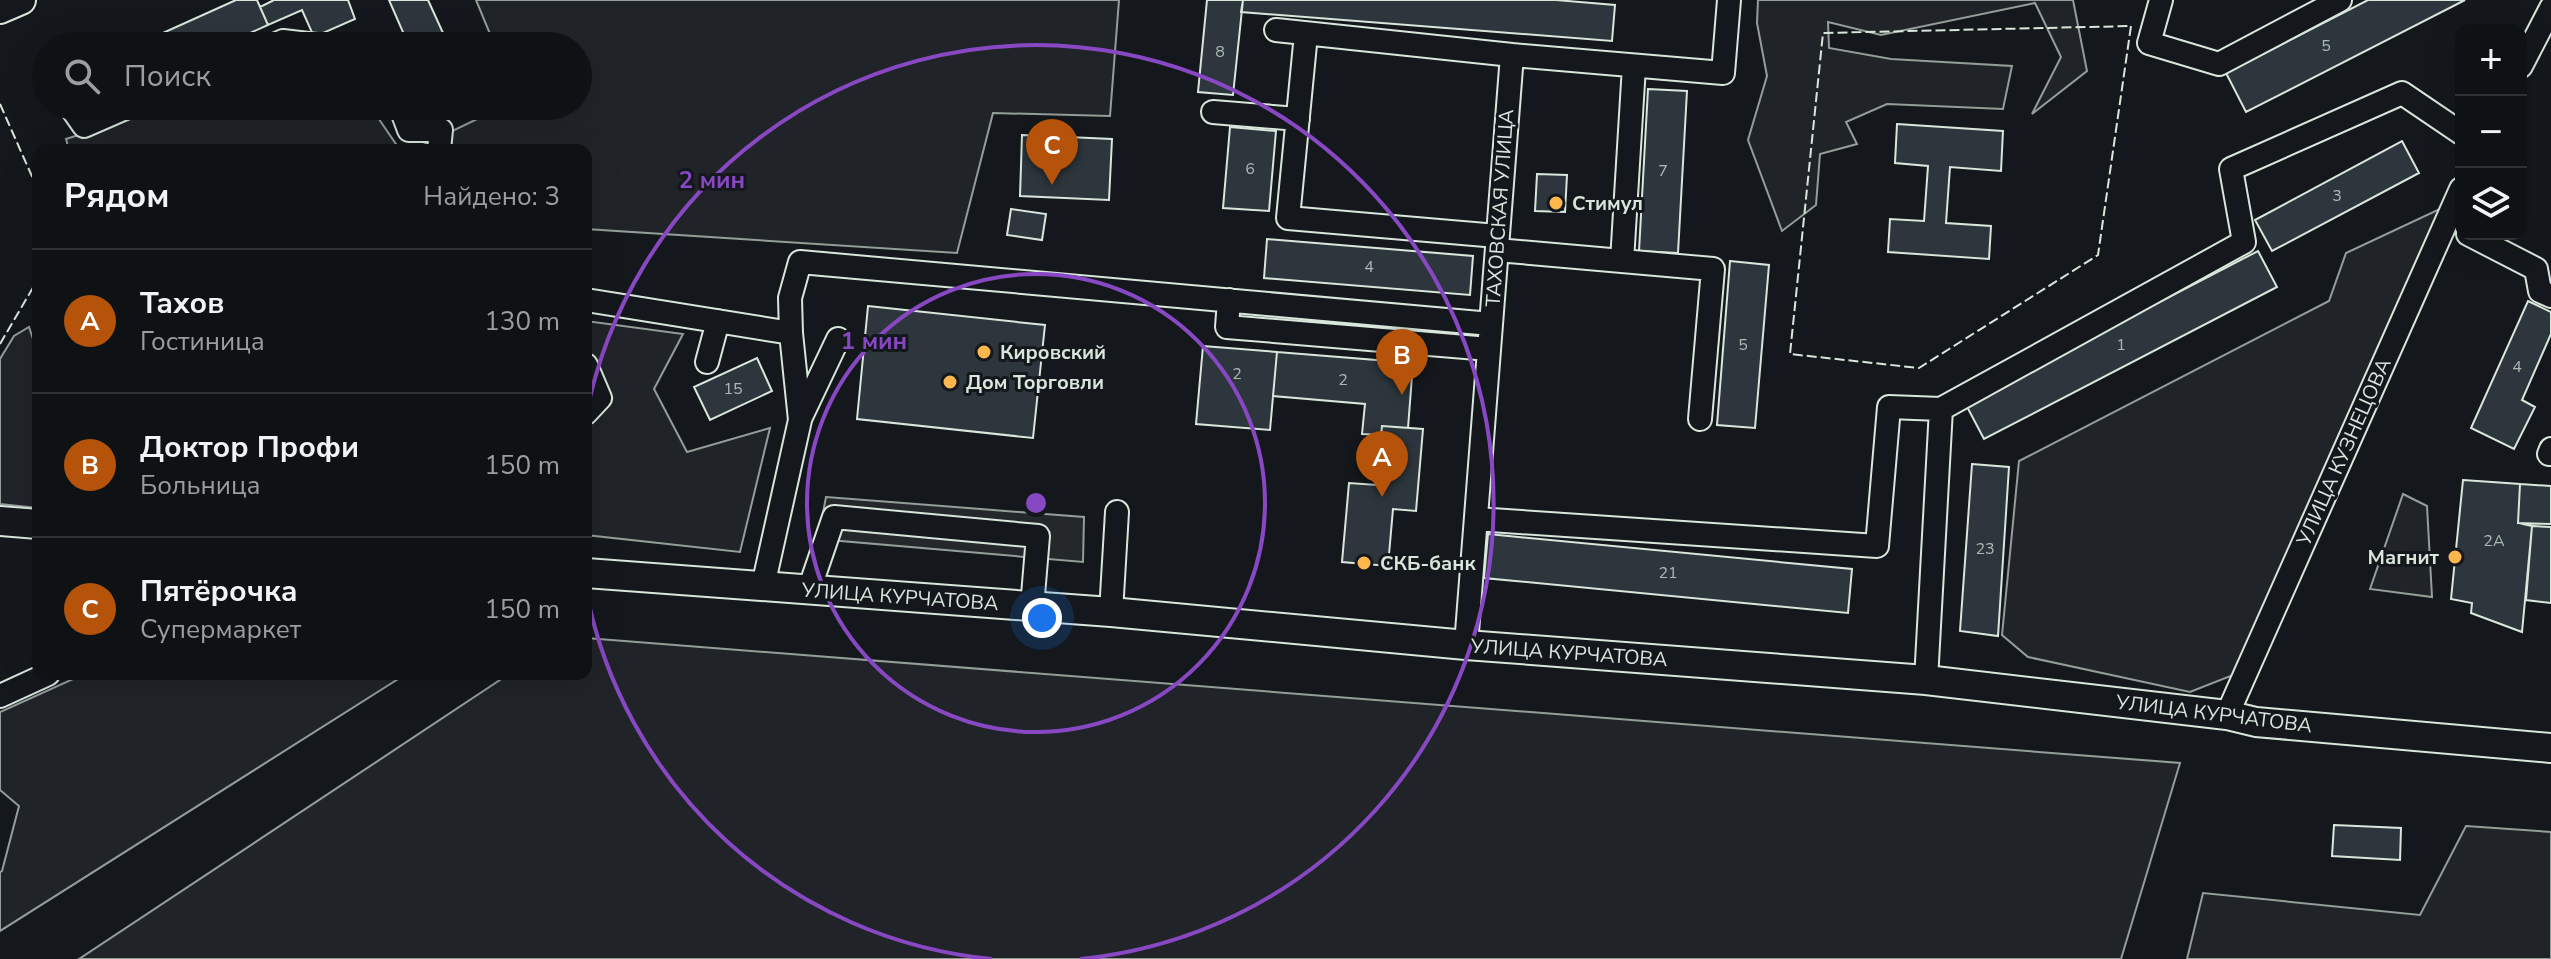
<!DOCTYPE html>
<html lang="ru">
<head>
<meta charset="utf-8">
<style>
  body { margin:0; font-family:"Nunito Sans",sans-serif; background:#181b1e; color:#f1f3f6 }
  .controls { position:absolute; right:24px; top:24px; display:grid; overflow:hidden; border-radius:16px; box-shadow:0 8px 32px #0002 }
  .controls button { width:72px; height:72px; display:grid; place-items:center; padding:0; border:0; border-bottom:2px solid #2f3234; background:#0f1215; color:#f1f3f6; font:40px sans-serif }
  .you { position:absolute; left:1042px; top:618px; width:28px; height:28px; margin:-20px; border:6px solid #fff; border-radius:50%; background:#1a73e8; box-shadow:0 0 0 12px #1a73e833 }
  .badge { display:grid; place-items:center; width:52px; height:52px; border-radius:50%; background:#b45309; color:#fff; font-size:26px; font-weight:700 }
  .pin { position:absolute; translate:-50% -66px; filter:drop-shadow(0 2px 4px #0008) }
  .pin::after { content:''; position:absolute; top:42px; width:28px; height:24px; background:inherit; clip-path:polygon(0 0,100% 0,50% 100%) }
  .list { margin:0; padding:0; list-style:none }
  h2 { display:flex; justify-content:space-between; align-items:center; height:104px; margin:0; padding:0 32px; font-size:34px }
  h2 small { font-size:26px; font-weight:400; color:#9b9ea0 }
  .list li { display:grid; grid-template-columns:52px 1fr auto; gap:24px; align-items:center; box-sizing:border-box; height:144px; padding:0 32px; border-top:2px solid #2f3234 }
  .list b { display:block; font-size:30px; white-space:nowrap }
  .list p { margin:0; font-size:26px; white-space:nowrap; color:#9b9ea0 }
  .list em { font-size:26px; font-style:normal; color:#9b9ea0 }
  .icon { flex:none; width:44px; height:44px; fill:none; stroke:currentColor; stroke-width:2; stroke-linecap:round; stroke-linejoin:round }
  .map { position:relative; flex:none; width:2551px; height:959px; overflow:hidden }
  .search { position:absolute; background:#0f1215; box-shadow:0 8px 32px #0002; left:32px; top:32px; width:560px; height:88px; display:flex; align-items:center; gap:20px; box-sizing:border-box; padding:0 28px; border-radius:44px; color:#9b9ea0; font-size:30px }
  .panel { position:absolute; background:#0f1215; box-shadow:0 8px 32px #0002; left:32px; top:144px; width:560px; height:536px; border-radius:16px }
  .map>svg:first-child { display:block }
  .green { fill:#202428; stroke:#939e99; stroke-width:2 }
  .parking { fill:#24282b; stroke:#939e99; stroke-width:2 }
  .building { fill:#2c363c; stroke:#d8e6dc; stroke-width:2 }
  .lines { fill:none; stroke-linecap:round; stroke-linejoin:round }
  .minor-casing { stroke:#d8e6dc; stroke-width:26 }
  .major-casing { stroke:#d8e6dc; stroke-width:32 }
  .minor { stroke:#14181c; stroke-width:22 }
  .major { stroke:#14181c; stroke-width:28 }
  .fence { stroke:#d8e6dc; stroke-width:2; stroke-dasharray:10 4; stroke-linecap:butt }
  .ring { fill:none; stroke:#8948c3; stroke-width:4 }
  .poi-dot { fill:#ffb74d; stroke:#14181c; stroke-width:3 }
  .labels { text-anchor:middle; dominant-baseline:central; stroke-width:6; stroke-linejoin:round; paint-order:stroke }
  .number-label { font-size:16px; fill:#adbab4 }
  .poi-label { font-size:20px; font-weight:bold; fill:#d8e6dc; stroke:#14181c; text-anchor:start }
  .street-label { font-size:20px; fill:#d8e6dc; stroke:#14181c }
  .centre { fill:#8948c3; stroke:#14181c; stroke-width:4 }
  .ring-label { font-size:24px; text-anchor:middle; font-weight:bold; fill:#8948c3; stroke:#14181c; stroke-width:6; stroke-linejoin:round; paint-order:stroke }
</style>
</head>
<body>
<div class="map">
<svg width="2551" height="959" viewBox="0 0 2551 959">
  <rect width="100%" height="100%" fill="#14181c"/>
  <!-- green -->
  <path class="green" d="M476,0h643l-9,116 -117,-3 -36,140 -371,-24v-79h-173l91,-44h74v-60h-83z
    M1758,0h315l14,71 -55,43 29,-57 -26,-54 -154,32 -53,-13 1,26 62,11 121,7 -9,43 -116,-5 -41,18 11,22 -37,10 -4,51 -34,26 -34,-91 19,-64 -10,-53z
    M170,106h200l30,44h-331l-3,-11z
    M2461,199v19l-210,450 -61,24 -162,-35 -26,-22 17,-174 310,-160 17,-48z
    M586,321l97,13 -29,55 33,63 83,-24 -30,124 -154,-17z
    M29,327l9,27v154l-38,-4v-145l14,-23z
    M2403,494l24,12 5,91 -62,-8z
    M586,638l1594,125 -59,196h-2042l430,-285h77z
    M84,674h322l-406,257v-59l2,-1 17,-65 -19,-16v-78z
    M2466,826l85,6v127h-364l16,-66 217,22z"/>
  <!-- parking -->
  <path class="parking" d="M826,497l258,20 -1,45 -265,-23z"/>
  <!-- building -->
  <path class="building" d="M236,0h21l11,25 -47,21h-87z
    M274,0h74l7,19 -41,18 -12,-27 -34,15 -8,-18z
    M389,0h39l21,46h-40z
    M1207,0h36l-10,95 -35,-3z
    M1243,0h313l59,5 -3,36 -371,-29z
    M2368,0h97l-219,112 -20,-39z
    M1648,89l39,2 -9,162 -39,-2z
    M1897,124l106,7 -2,40 -51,-4 -4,56 45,3 -2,33 -101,-7 2,-33 34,2 4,-55 -33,-3z
    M1230,127l46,4 -7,80 -46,-3z
    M1022,135l90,4 -3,61 -89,-4z
    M2402,141l17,32 -147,78 -17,-31z
    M1537,174l30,1 -2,37 -30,-1z
    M1011,209l35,5 -4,26 -35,-5z
    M1267,239l206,17 -3,39 -206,-17z
    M2258,251l19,36 -293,152 -19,-36z
    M1730,261l39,4 -14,163 -38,-3z
    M2528,301l23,11v22l-29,66 13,7 -21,42 -43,-21z
    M868,306l177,19 -12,113 -176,-19z
    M1203,346l74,6 -7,78 -74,-6z
    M1277,352l136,11 -5,65 -26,-2 -1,9 -19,-1 3,-30 -92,-8z
    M757,358l15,33 -62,29 -16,-33z
    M1382,426l41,3 -7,82 -23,-2 -5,57 -46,-4 7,-79 28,2z
    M1972,464l37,3 -11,169 -38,-5z
    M2463,480l57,4 -2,39 14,3 -10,106 -51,-19 1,-10 -21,-4z
    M2520,484l31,2v38l-33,-1z
    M2532,526l19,1v76l-25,-3z
    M1488,534l364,35 -4,44 -364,-35z
    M2334,825l67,3 -1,32 -68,-4z"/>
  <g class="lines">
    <defs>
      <path id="minor" d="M2161,0l-12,43 70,21 121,-64
        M1276,30l236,25
        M1306,34l-18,184 209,18
        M272,46l11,-5 42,5
        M2521,66l30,-58
        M70,106l14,20 46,-20
        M400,106l9,24h32l-2,20
        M1213,112l85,7
        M2468,234l68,35 4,22 11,5
        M1497,250l216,19 -13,150
        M1622,261l12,-195
        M586,300l205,33
        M1229,300l-2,27 262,22
        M707,362l11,-41
        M586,365l14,33 -14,15
        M800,419l38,-80
        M2551,449l-2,5h2
        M1476,519l401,27 12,-139 52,2
        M763,586l37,-166 -9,-87 -1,-35 10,-36 691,62
        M809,590l25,-73 204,19 -6,71
        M1111,612l6,-100
        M1466,645l46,-590 211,18 6,-73
        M1926,680l15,-271 303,-167 -13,-73 171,-76 59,40
        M0,696l48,-22
        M2227,715l234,-526"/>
      <path id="major" d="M0,9l21,-9
        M0,521l38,3
        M586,573l525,39 355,33 460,35 301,35 29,7 295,26"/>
    </defs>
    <!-- minor casing -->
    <use href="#minor" class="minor-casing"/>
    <!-- major casing -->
    <use href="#major" class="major-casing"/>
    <!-- minor -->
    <use href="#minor" class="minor"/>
    <!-- major -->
    <use href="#major" class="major"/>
    <!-- fence -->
    <path class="fence" d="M2131,26l-33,229 -179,113 -129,-14 33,-321z
      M0,104l38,86
      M0,344l38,-65"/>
  </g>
  <!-- distance rings -->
  <g class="ring">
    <circle cx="1036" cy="503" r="229"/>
    <path d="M992 959A458 458 0 0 1 586 590M586 416A458 458 0 1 1 1080 959"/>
  </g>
  <!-- markers -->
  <g class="poi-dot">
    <circle cx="1556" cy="203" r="8"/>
    <circle cx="984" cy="352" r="8"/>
    <circle cx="950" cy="382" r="8"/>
    <circle cx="2455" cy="557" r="8"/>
    <circle cx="1364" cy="563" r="8"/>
  </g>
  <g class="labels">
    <!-- number labels -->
    <g class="number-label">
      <text x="2326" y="46">5</text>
      <text x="1220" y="52">8</text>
      <text x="1250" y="169">6</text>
      <text x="1663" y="171">7</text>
      <text x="2337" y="196">3</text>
      <text x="1369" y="267">4</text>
      <text x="1743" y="345">5</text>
      <text x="2121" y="345">1</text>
      <text x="2517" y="367">4</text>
      <text x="1237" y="374">2</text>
      <text x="1343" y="380">2</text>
      <text x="733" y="389">15</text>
      <text x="2494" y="541">2А</text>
      <text x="1985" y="549">23</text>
      <text x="1668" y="573">21</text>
    </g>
    <!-- poi labels -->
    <g class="poi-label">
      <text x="1572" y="203">Стимул</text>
      <text x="1000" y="352">Кировский</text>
      <text x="966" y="382">Дом Торговли</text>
      <text x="2439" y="557" text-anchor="end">Магнит</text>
      <text x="1380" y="563">СКБ-банк</text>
    </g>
    <!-- street labels -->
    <g class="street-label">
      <text transform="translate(1500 208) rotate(-86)">ТАХОВСКАЯ УЛИЦА</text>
      <text transform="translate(2344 452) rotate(-66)">УЛИЦА КУЗНЕЦОВА</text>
      <text transform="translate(900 597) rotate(4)">УЛИЦА КУРЧАТОВА</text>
      <text transform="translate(1569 653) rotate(4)">УЛИЦА КУРЧАТОВА</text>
      <text transform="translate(2214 714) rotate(7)">УЛИЦА КУРЧАТОВА</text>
    </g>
  </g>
  <circle cx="1036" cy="503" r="12" class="centre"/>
  <g class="ring-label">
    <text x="712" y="188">2 мин</text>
    <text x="874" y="349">1 мин</text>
  </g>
</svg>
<div class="controls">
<button>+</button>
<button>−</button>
<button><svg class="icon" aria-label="layers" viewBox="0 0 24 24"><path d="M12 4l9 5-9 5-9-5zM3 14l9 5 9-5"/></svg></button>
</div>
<div class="you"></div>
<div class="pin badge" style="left:1382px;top:497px">A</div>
<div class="pin badge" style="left:1402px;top:395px">B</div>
<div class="pin badge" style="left:1052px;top:185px">C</div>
<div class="search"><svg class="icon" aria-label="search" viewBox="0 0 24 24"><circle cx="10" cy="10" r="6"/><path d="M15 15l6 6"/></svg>Поиск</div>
<section class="panel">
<h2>Рядом<small>Найдено: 3</small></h2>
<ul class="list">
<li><span class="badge">A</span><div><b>Тахов</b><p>Гостиница</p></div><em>130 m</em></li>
<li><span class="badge">B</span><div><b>Доктор Профи</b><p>Больница</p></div><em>150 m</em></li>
<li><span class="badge">C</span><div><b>Пятёрочка</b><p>Супермаркет</p></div><em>150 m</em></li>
</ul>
</section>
</div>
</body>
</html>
